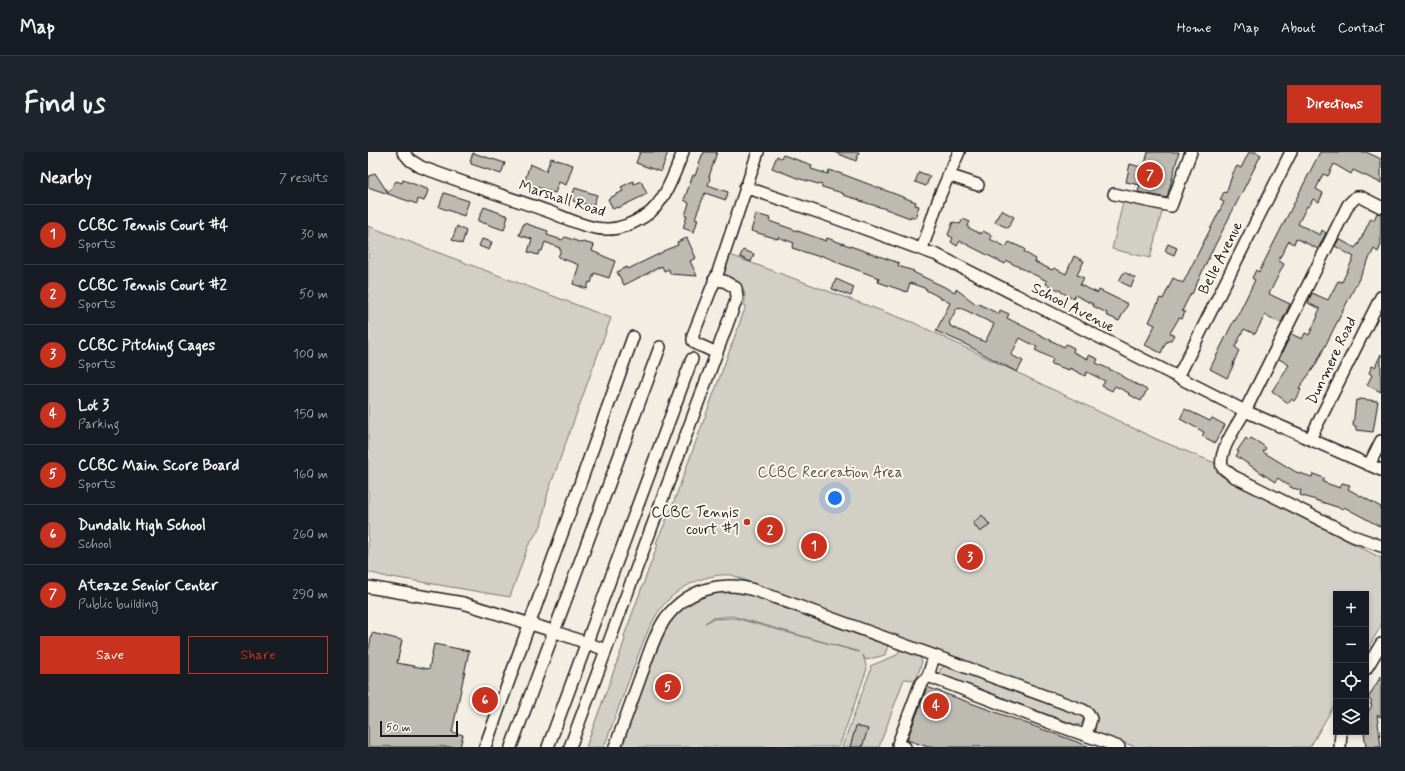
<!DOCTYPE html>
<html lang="en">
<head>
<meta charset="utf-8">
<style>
  body { margin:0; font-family:Mynerve,sans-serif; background:#20242c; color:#f1f3f6 }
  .controls { position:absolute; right:12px; bottom:12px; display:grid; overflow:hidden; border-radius:0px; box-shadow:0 2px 6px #0003 }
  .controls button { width:36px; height:36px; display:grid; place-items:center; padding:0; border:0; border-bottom:1px solid #363941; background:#171b24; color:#f1f3f6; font:20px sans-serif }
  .scale { position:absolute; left:12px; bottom:10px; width:78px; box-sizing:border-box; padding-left:4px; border:2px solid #1c1c1c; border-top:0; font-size:11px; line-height:14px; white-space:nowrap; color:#1c1c1c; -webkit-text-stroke:3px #fbf7ec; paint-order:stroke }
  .you { position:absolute; left:467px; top:346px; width:14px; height:14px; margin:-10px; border:3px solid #fff; border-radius:50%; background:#1a73e8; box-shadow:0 0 0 6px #1a73e833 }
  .badge { display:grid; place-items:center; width:26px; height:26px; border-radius:50%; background:#c8321e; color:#fff; font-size:13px; font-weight:700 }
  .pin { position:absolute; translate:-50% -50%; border:2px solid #fff; box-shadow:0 1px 4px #0006 }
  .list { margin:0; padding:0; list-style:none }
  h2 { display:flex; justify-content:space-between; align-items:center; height:52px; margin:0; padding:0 16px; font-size:17px }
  h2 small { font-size:13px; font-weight:400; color:#9ea1a6 }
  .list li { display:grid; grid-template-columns:26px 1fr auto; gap:12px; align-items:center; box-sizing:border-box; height:60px; padding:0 16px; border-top:1px solid #363941 }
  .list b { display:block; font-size:15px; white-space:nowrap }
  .list p { margin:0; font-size:13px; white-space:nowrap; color:#9ea1a6 }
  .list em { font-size:13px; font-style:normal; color:#9ea1a6 }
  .actions { display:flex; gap:8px; padding:12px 16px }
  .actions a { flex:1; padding:9px 0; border:1px solid #c8321e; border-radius:0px; text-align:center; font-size:14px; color:#c8321e }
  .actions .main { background:#c8321e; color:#fff }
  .icon { flex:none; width:22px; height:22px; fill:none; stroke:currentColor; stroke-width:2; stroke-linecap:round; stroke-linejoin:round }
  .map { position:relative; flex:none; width:1013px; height:595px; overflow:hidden; border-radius:0px }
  header { display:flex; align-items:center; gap:24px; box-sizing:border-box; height:56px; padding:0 20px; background:#171b24; border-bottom:1px solid #363941 }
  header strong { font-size:19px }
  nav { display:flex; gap:22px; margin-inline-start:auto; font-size:14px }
  .intro { display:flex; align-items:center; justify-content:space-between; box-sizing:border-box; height:96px; padding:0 24px }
  h1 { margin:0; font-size:28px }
  .button { padding:10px 18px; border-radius:0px; background:#c8321e; color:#fff; font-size:14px; font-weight:700 }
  main { display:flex; gap:24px; padding:0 24px }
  aside { flex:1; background:#171b24; border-radius:0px; box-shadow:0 2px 6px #0003 }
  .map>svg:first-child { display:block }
  .green { fill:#d2cfc6; stroke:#777671; fill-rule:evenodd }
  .building { fill:#bdbab1; stroke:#1c1c1c; fill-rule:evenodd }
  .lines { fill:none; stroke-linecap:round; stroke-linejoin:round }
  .minor-casing { stroke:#1c1c1c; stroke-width:14 }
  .minor { stroke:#fbf7ec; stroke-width:11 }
  .poi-dot { fill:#c8321e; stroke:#fbf7ec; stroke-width:1.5 }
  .labels { text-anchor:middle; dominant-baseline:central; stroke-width:4; stroke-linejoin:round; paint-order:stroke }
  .street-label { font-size:15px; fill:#1c1c1c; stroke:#fbf7ec }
  .park-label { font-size:15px; fill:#53524f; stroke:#fbf7ec }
  .poi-label { font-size:15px; fill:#1c1c1c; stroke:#fbf7ec; text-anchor:end }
</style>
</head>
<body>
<header>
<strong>Map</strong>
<nav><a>Home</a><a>Map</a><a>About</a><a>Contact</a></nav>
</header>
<div class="intro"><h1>Find us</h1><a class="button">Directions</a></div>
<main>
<aside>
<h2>Nearby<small>7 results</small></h2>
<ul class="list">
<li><span class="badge">1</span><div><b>CCBC Tennis Court #4</b><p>Sports</p></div><em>30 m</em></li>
<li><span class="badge">2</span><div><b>CCBC Tennis Court #2</b><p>Sports</p></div><em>50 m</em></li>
<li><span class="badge">3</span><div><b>CCBC Pitching Cages</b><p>Sports</p></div><em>100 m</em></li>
<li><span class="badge">4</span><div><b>Lot 3</b><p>Parking</p></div><em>150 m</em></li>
<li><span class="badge">5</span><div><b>CCBC Main Score Board</b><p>Sports</p></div><em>160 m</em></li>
<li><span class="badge">6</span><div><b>Dundalk High School</b><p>School</p></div><em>260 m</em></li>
<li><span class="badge">7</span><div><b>Ateaze Senior Center</b><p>Public building</p></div><em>290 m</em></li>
</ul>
<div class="actions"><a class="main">Save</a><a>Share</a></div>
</aside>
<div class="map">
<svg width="1013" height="595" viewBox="0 0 1013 595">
  <rect width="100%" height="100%" fill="#f2eee4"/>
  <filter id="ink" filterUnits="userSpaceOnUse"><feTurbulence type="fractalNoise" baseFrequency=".025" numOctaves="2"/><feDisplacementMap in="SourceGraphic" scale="8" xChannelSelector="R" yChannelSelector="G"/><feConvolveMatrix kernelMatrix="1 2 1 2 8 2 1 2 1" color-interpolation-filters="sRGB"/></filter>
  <g filter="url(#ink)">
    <!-- green -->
    <path class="green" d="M756,46l39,10 -13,50 -38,-9z
      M0,74l243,92 -63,174 -7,34 -13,20 -18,51 -118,-20 -1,1 -23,-6z
      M362,103l182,67 242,116 61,25 5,12 161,83v68l-15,25v-57h-30v108l-26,45h-174l-39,-14 -2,-2 1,-5 -13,-6 -1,4 -5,1 -129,-46 -8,-4v-6l5,-3 47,17 -260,-108c-23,-2 -48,9 -64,25 -15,14 -25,42 -32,61 -11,29 -21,57 -32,86h-18l35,-96 4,-12 -1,-3 34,-92 -2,-1 14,-31 76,-206 -2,-1c4,-19 -6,-20 -19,-29l-1,-4z
      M367,438l14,3 139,52 -3,10 -19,5 -3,-5 4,14 -28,78h-219l45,-120 11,-14 19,-14 20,-8zM364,464l127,36 -124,-34 -22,1 -8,4 8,-5z
      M532,497l20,8 2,5 -6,18 -12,-1 -25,68h-37l29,-78 -1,-3 27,-11z"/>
    <!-- building -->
    <path class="building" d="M272,0h28l-7,20 -25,-9z
      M336,0h13l-8,25 1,1 -2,7 20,7 -2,8 -21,-7 -10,25 3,1 -4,13 -11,-4 4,-12h-2l4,-13 -5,-3 9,-25 2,1 7,-21h1z
      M466,0h25l-3,9z
      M780,0h31l-12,46 -29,-6 2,-7 -14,-3 4,-18 14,4z
      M881,0h7l5,3 -52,102 -17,37 -1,-1 -9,18 3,1 -3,7 -3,-1 -9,15 4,2 -3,5 -5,2 -5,11 -16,-8 10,-20 -6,-3 11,-24 3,1 10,-21 10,5 41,-81 -4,-2 4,-8 2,1 7,-20 4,-7 4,2z
      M952,0h46l15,7v24l-28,-13 -2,4 -17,-10 -6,12 -5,-2 -7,15 7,4 -4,9 -6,-3 -4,8 -2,-1 -9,18 22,11 2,-5 4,3 -8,16 -22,-11 -2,6 -5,-3 -11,20 6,3 -15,30 21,10 -9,19 -16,-8 -10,19 -11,-5 -9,18 4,3 -6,14h1l-7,14 -17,-9 24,-49 1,1 20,-41 -3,-2 4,-8 3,2z
      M105,1l32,10 -4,11 -30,-10v-3h-1z
      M415,3l29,10 -1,4 17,5 1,-4 13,4 74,28 -1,3 4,1 -4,12 -4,-2 -1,2 -24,-9 -26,-8v-1l-17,-5 1,-1 -5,-2 -17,-5v-2l-25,-7 -25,-10 5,-12 4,2z
      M183,6l22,7 -7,20 -7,-3 -4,11 -31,-10 6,-19 16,7z
      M551,20l11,4 -4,10 -11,-4z
      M7,21l13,20 8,-12 6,2 1,-3 24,9 1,2 -4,10 -6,-2 -1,5 -49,-17v-10z
      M265,29l1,3 7,-3 6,13 -29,14 -1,-1 -4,2 -5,-10 15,-8 -2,-4z
      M207,36l22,7 -4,11 -20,-5v-2h-2z
      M76,41l25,8 -5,15 -25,-9z
      M116,55l24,9 -4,14 -26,-9z
      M633,58l13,7 -6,11 -13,-6z
      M1009,61l4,1v31l-3,7 -4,-3 -59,117 -16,22 2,2 -7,11 -3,-2 -3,4 -16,-12 17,-26 -10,-6 12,-25 11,5 3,-6 4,2 9,-19 -1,-1 3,-6 -12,-6 4,-10 16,7 10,-19 4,1 12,-25 -19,-11 4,-7 16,9 2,-3h1l13,-27 3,2z
      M388,62l14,4 -1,3 43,15 14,5 1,-3 72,25 -1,3 16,5 -1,1 42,20 1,-3 20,15 1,-1 22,11 1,-4 9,4 -2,4 57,29 2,-3 8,4 -1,4 15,7 1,-4 9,4 -2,4 26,12 -1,1 26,14 -6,11 -13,-7 1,-1 -14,-7 -3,5 -10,-5 3,-5 -18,-9 -2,4 -15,-8 -1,2 -18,-6 2,-5 -18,-9 2,-3 -17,-9 -9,17 12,6 -6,11 -56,-30 -25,-11 14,-28 -24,-13 1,-1 -17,-6 -3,9 -29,-10 1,-4 -43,-16v-1l-16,-6v2l-28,-9 2,-5 -16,-6v2l-27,-8zM589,156l3,1 1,-1 33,16 -9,18 -35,-16v-2l-1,-1z
      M595,67l7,3 -3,5 14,7 2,-3 8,4 -1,4 16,8 3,-5 16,7 -1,3 12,7 -1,3 17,8 2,-2 12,6 8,-18 10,5 -7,14 7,3 -4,7 18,8 1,-3 29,14 -9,17 -13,-6 1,-2 -14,-7v-2l-18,-9 -2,3 -12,-6v-1l-15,-7 1,-3 -40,-20 -2,3 -45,-23 -3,5 -6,-4 2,-4 -5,-3 5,-13 7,2z
      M156,71l24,8 -1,4 15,5 3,-3 17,6 1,-1 11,3 -2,6 23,10 -6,17 -15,-5 -3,10 -2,-1 -2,7 -14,-5 6,-19 -21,-8 3,-7 -2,-1 1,-1 -15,-6 -3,9h-2l-2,4 -10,-3 4,-13 -13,-4z
      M89,74l9,5 -4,13 -10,-4z
      M319,86l9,20 -6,3 7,15 -27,-2 -1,-5 -5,2 -2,-5 -38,19 -7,-13 10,-5 1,2 35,-17v-1l15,-6 -1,-3z
      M114,87l10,3 -3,8 -10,-4z
      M800,92l9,4 -3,7 -9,-4z
      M375,98l11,4 -3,8 -11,-5z
      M756,120l11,6 -4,9 -12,-6z
      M468,127l18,8 -3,9 -19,-7z
      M1013,202v38l-14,-7 5,-10 -3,-2 3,-7 3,1z
      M992,247l18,2 -5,31 -17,-2v-4h-3l3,-26h4z
      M817,257l25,12 2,-3 13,7 -10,18 -13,-7 2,-4 -24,-13z
      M878,286l3,3 2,-3 10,6 5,4 -3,4 33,20 16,5 1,-3 11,4 -1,4 17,6 2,-5 8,2 -2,4 33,18v20l-37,-20 -1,2 -43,-14 1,-5 -9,-2 -14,-10 -3,4 -39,-26 3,-4 -2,-1z
      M614,363l8,10 -10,7 -7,-9z
      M4,481l30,7 -5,23 32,6 5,-25 35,7 -17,81 11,3 -3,12h-92v-94z
      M1013,524v41l-4,-2 4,32h-15l-2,-15h2v-17l6,-10 -2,-1 2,-3 -4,-3z
      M559,535l161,59v1h-160l-21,-7z
      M488,574l12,3 -6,18h-12z"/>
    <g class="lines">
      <defs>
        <path id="minor" d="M35,0l7,8 11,7c43,16 86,30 129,45 16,6 40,18 58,17 12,0 26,-6 37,-13 19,-11 30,-44 38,-64
          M580,23l30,10
          M377,35l87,30 105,38 308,156 136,59
          M746,42l57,12 20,-54
          M1013,55l-20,-10h-5l-8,8 -103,206c-8,14 -27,41 -23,56l11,9 120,60 28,10
          M554,97l18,-54 19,-43
          M349,201l-20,-9 -4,-3v-6l25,-63 40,-120
          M810,225l113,-225
          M942,287l71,-142
          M1001,313l12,-24
          M0,435l95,16 90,28 53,19
          M998,517l15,-25
          M560,524l128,49 63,22
          M117,595l148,-410
          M143,595l149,-400
          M180,595l144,-388
          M202,595l167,-449 -1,-10 -12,-7 -10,-1
          M247,595c8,-22 16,-44 24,-66 8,-21 14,-44 26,-62 22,-30 58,-40 92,-28l326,119 5,3 3,6 -5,16
          M537,595l-7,-3 22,-59 8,-9 6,-19
          M972,595l1,-15"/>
      </defs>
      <!-- minor casing -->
      <use href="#minor" class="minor-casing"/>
      <!-- minor -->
      <use href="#minor" class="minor"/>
    </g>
  </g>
  <!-- markers -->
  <circle class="poi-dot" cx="379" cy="370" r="4"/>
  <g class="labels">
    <!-- street labels -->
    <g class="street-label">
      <text transform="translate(194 47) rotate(18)">Marshall Road</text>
      <text transform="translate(853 106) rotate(-63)">Belle Avenue</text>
      <text transform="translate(705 156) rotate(27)">School Avenue</text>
      <text transform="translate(964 209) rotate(-64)">Dunmere Road</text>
    </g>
    <!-- park labels -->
    <g class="park-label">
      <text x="462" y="321">CCBC Recreation Area</text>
    </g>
    <!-- poi labels -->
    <g class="poi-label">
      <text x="371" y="361">CCBC Tennis<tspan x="371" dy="17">court #1</tspan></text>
    </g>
  </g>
</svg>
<div class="controls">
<button>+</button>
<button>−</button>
<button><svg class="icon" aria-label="locate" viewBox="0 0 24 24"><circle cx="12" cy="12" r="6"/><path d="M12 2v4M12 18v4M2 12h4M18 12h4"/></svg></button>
<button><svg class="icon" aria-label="layers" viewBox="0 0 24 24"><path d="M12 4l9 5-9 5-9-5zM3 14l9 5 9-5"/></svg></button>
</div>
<div class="scale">50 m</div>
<div class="you"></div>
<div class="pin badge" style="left:446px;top:394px">1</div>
<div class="pin badge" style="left:402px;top:378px">2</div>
<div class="pin badge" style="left:602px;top:405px">3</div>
<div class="pin badge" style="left:568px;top:554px">4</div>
<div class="pin badge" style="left:300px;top:535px">5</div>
<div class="pin badge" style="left:117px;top:548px">6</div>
<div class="pin badge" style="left:782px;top:23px">7</div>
</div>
</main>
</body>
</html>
